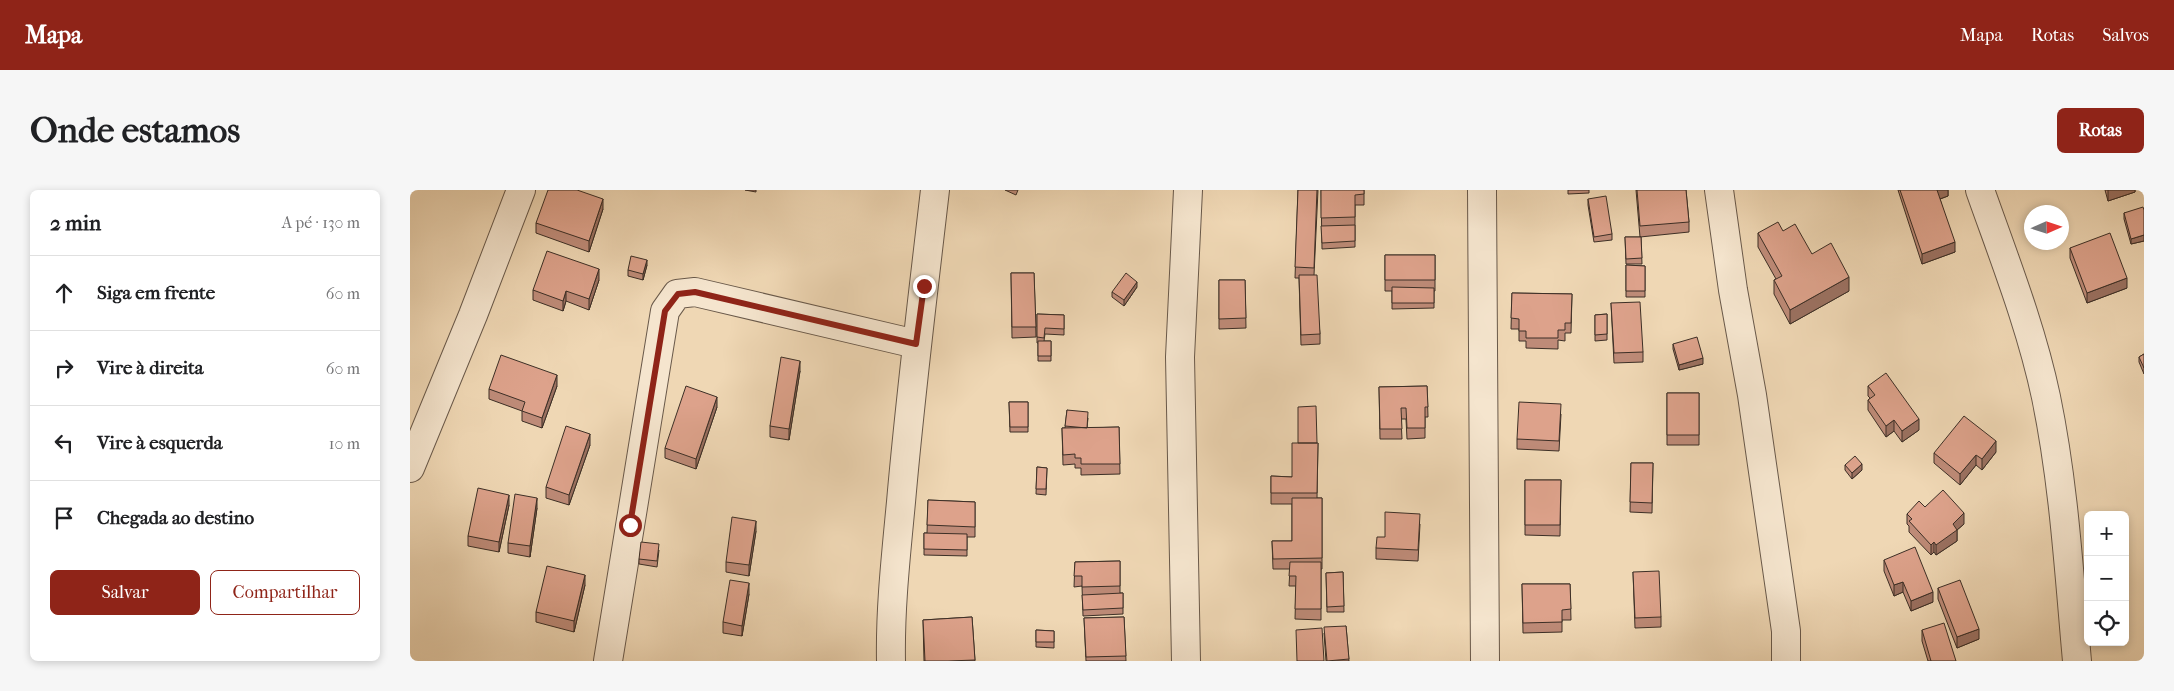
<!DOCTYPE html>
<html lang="pt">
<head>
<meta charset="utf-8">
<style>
  body { margin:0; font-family:"IM FELL French Canon",serif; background:#f6f6f6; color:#202124 }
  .controls { position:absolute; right:15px; bottom:15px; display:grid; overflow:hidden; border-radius:8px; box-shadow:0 2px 8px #0003 }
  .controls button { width:45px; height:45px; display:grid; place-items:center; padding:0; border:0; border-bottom:1px solid #e0e0e0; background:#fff; color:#202124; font:25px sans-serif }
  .compass { position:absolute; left:1614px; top:15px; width:45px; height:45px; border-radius:50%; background:#fff; box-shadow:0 2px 8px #0003; rotate:87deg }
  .stop { position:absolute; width:15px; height:15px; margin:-11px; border:4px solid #8f2418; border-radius:50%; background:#fff }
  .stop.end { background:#8f2418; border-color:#fff; box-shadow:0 1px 5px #0008 }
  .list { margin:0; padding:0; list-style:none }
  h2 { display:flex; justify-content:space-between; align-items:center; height:65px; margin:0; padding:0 20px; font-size:21px }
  h2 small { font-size:16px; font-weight:400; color:#757577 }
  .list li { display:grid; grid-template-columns:32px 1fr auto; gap:15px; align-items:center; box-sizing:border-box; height:75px; padding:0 20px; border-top:1px solid #e0e0e0 }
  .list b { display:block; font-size:19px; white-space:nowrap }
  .list em { font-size:16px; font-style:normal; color:#757577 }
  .actions { display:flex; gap:10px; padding:15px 20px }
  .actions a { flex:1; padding:11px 0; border:1px solid #8f2418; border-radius:8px; text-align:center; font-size:18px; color:#8f2418 }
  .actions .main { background:#8f2418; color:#fff }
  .icon { flex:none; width:28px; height:28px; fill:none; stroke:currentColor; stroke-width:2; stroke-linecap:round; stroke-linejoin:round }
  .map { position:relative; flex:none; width:1734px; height:471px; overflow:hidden; border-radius:8px }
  header { display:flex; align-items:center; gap:30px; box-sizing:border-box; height:70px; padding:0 25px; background:#8f2418; color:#fff }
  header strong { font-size:24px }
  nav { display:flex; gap:28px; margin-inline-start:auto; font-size:18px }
  .intro { display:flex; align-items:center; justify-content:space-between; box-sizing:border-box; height:120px; padding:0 30px }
  h1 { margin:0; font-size:35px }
  .button { padding:12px 22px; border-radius:8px; background:#8f2418; color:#fff; font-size:18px; font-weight:700 }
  main { display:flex; gap:30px; padding:0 30px }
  aside { flex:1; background:#fff; border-radius:8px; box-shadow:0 2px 8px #0003 }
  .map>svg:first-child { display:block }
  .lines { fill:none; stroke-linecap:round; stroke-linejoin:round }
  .minor-casing { stroke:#69594a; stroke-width:30 }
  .minor { stroke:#f5e5ce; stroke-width:28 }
  .wall { fill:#be8b78; stroke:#3c2f26 }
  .shaded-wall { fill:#9b7161; stroke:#3c2f26 }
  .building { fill:#dda28b; stroke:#3c2f26 }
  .route { stroke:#8f2418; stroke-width:6 }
</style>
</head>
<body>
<header>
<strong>Mapa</strong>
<nav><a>Mapa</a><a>Rotas</a><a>Salvos</a></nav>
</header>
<div class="intro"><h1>Onde estamos</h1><a class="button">Rotas</a></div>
<main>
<aside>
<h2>2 min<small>A pé · 130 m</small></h2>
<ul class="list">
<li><svg class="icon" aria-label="ahead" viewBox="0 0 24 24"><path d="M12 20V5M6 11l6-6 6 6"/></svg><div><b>Siga em frente</b></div><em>60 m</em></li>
<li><svg class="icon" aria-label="right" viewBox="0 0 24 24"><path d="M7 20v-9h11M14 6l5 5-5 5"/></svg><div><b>Vire à direita</b></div><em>60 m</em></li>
<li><svg class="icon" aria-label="left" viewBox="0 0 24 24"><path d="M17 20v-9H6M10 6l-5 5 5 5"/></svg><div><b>Vire à esquerda</b></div><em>10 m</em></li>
<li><svg class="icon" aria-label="arrive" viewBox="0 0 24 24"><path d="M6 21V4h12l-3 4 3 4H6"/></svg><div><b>Chegada ao destino</b></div></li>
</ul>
<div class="actions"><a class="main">Salvar</a><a>Compartilhar</a></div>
</aside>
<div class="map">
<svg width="1734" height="471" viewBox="0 0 1734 471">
  <rect width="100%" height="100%" fill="#efd7b4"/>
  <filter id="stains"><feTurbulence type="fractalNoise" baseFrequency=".004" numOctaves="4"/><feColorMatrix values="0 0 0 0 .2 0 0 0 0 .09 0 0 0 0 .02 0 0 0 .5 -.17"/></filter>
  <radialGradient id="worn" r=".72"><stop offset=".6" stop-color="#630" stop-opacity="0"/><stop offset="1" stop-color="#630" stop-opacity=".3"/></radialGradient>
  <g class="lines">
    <defs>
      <path id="minor" d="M1072,0l3,471
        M1309,0l14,100 19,105 34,236v30
        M1570,0c24,68 51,136 66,207 18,87 23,176 31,264
        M0,278l63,-153 48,-125
        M198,471l57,-350 12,-17 18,-2 221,52
        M481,471c-1,-53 5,-106 10,-159 9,-104 22,-208 34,-312
        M776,471l-6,-304 8,-167"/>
    </defs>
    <!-- minor casing -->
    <use href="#minor" class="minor-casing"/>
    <!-- minor -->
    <use href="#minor" class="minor"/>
  </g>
  <!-- wall -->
  <path class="wall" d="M335,0h11v2z
    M595,0h13l-2,5z
    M888,0h20l-4,85 6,59v10l-19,1 -2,-67h-4z
    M911,0h43v15h-9v42l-33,2z
    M1158,0h21v3l-21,1z
    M1226,0h50l3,32v10l-49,5z
    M1488,0h50v6l-8,3 15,53 -33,12z
    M1695,0h30v2l-27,9z
    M1178,9l24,35v6l-18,2 -6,-37z
    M193,19l-14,43 -53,-19v-10z
    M1734,20v31l-13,3 -7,-25v-6z
    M1373,41l29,23 37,37 -59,33 -16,-30v-14l2,-1 -18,-32v-14z
    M1215,47h16l1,27h-16z
    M1660,58l57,40 -40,15 -17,-45z
    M975,65h50v36h-1v17l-42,1v-18h-7z
    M237,75l-4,15 -15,-4v-6z
    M1216,75l19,1v31h-19z
    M601,83h23l2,64 -24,1z
    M189,90l-10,30 -23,-9 -3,10 -30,-11v-10z
    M809,90h26l1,48 -27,1z
    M727,97l-13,19 -12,-9v-5z
    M1102,103l60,1 -1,39h-6v8l-7,-1v9l-32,-1v-7h-7v-12h-8z
    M1201,113l32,49v10l-29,1z
    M627,124l27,1v20l-19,-1 -1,7h7v20h-13v-18h-1z
    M1197,124v26l-12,1v-26z
    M1263,154l30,20 -24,6 -6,-21z
    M1734,164v20l-5,-12v-5z
    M390,181l-11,69 -19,-3v-11z
    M147,196l-15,42 -20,-7v-10l-33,-12v-10z
    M1017,196l1,31h-3v21l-18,1 -1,-20h-5l1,20h-22l-1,-52z
    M1458,196l51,44 -17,12 -8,-11 -8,6 -18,-27v-10l2,-2 -2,-2z
    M1257,203h32v52h-32z
    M599,212h19v30h-18z
    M307,217l-21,62 -31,-11v-10z
    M657,220l21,8 -1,10 32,-1 1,47 -39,1v-7h-6v-4l-12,1 -1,-37h3z
    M1151,224l-2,37 -42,-2v-10z
    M908,253l-1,55h5v71h-1v51l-26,-1 1,-33h-7l1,-17h-17l-1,-28h20v-37h-21v-28l21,1z
    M180,255l-21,60 -23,-7v-11z
    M1586,262l-14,18 -6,-5 -16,20 -26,-22v-10z
    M1221,273h22l-1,50 -22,-1z
    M1435,275l17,5 -10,9 -7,-9z
    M627,277l10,1 -1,27 -10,-1z
    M1115,290h36l-1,56 -35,-1z
    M518,310l47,2v35h-8v19l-43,-1v-22h3z
    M99,315l-10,47 -31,-6v-10z
    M1515,317l39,17 -7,6v11l-21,14 -2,-3 -3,3 -22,-23v-6l-2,-2v-10z
    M127,318l-7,49 -22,-4v-10z
    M1010,334l-2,37 -42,-2v-11l9,-11z
    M346,341l-7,45 -23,-4v-10z
    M249,360l-2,17 -18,-3v-5z
    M1474,370l49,42 -22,9 -8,-19 -9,4 -10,-25z
    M710,371v32h3v21l-40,2 -1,-30 -8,1 1,-25z
    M933,382l1,40h-17l-1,-39z
    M1223,382l28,45v10l-26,1z
    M1112,394h48l1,36h-9v12l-39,1z
    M175,395l-11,47 -38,-10v-10z
    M1528,398l41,51 -22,9 -19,-49z
    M339,404l-7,42 -19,-3v-11z
    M562,427l3,44h-51l-1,-41z
    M714,427l2,44h-40l-2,-43z
    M936,436l3,35h-23l-2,-28z
    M626,440l18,1v17l-18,-1z
    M1512,440l34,31h-28l-6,-20z"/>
  <!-- shaded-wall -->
  <path class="shaded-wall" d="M1527,0h11v6l-11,4z
    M1698,0h27v2l-27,9z
    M193,9v10l-14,43v-11z
    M1734,45v6l-13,3v-5z
    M1545,52v10l-33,12v-10z
    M237,70v5l-4,15v-6z
    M189,79v11l-10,30v-11z
    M1439,87v14l-59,33v-14z
    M1717,88v10l-40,15v-10z
    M727,92v5l-13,19v-6z
    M156,101v10l-3,10v-10z
    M1293,168v6l-24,6v-5z
    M390,171v10l-11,69v-11z
    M147,185v11l-15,42v-10z
    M307,207v10l-21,62v-10z
    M1509,229v11l-17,12v-11z
    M1484,230v11l-8,6v-11z
    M180,244v11l-21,60v-10z
    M1586,251v11l-14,18v-11z
    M1566,265v10l-16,20v-11z
    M1452,274v6l-10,9v-6z
    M99,305v10l-10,47v-10z
    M127,308v10l-7,49v-11z
    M1554,323v11l-7,6v11l-21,14v-10l17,-21z
    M346,331v10l-7,45v-11z
    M1524,352v10l-3,3v-10z
    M175,385v10l-11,47v-11z
    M1493,392v10l-9,4v-11z
    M339,393v11l-7,42v-10z
    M1523,402v10l-22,9v-10z
    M1569,439v10l-22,9v-11z"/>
  <!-- building -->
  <path class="building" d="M138,0h29l26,9 -14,42 -53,-18z
    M888,0h19l-3,78 -19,-1z
    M911,0h43v4l-9,1v22l-34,1z
    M1227,0h49l3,32 -49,4z
    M1490,0h37l18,52 -33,12z
    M1196,6l6,38 -18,3 -6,-38z
    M1733,17l1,3v25l-13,4 -7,-26z
    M1368,32l5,9 12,-7 17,30 19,-11 18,34 -59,33 -16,-30 8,-4 -24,-43z
    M945,35v16l-33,2 -1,-17z
    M1700,43l17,45 -40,15 -17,-45z
    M1215,47h16l1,21 -16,1z
    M137,61l52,18 -10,30 -23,-8 -3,10 -30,-11z
    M975,65h50v25h-50z
    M221,66l16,4 -4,14 -15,-4z
    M1216,75l19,1v25h-19z
    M601,83h23l2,54h-24z
    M716,83l11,9 -13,18 -12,-8z
    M889,85h18l3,59 -19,1z
    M809,90h26l1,38 -27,1z
    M982,97l42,1v15h-42z
    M1102,103l60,1 -1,29h-6v7h-7v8h-32v-7h-7v-12l-8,-1z
    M1230,112l3,50 -29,1 -3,-50z
    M627,124l27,1v14l-19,-1 -1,10 -7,-1z
    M1197,124v20l-12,1v-20z
    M1287,147l6,21 -24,7 -6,-21z
    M628,151h13v15h-13z
    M1734,164v14l-5,-11z
    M91,165l56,20 -15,43 -20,-7 3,-9 -36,-13z
    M371,167l19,4 -11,68 -19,-3z
    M1476,183l33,46 -17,12 -8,-11 -8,6 -18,-26 7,-5 -7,-9z
    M276,196l31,11 -21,62 -31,-11z
    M1017,196l1,21h-3v21h-18l-1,-20h-5l1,21h-22l-1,-42z
    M1257,203h32v42h-32z
    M599,212h19v25h-18z
    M1109,212l42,2 -2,37 -42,-2z
    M906,216l1,37h-19v-36z
    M657,220l21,2 -1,16 -22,-2z
    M1554,226l32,25 -14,18 -6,-4 -16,19 -26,-21z
    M156,236l24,8 -21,61 -23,-8z
    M709,237l1,37h-39v-6h-6v-4l-12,1 -1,-27z
    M882,253h26l-1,50h-46v-17l21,1z
    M1445,266l7,8 -10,9 -7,-8z
    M1221,273h22l-1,40 -22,-1z
    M627,277l10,1 -1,21h-10z
    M1115,290h36l-1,45h-35z
    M68,298l31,7 -10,47 -31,-6z
    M1533,300l21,23 -11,11 4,6 -21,15 -2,-3 -3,3 -22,-24 3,-2 -5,-5 12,-13 6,6z
    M105,304l22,4 -7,48 -22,-3z
    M882,308h30v60l-49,1 -1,-18h20z
    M518,310l47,2v25l-48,-2z
    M975,322l35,2 -2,36 -42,-2 1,-11h8z
    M322,327l24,4 -7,44 -23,-3z
    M514,343l43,1v16l-43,-1z
    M231,352l18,2 -2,17 -18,-2z
    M1505,357l18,45 -22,9 -8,-19 -9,3 -10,-25z
    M710,371v25l-38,1v-11h-8l1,-14z
    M880,372h31v47h-26l1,-33h-7z
    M137,376l38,9 -11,46 -38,-9z
    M1249,381l2,46 -26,1 -2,-46z
    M933,382l1,34 -17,1 -1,-34z
    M320,390l19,3 -7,43 -19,-4z
    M1550,390l19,49 -22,8 -19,-49z
    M1112,394h48l1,25 -9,1v12l-39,1z
    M713,403v15l-40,2 -1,-15z
    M562,427l3,43 -27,1h-23l-2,-41z
    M714,427l2,39 -40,1 -2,-39z
    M1534,433l12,38h-25l-9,-31z
    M936,436l3,33 -22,2 -3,-34z
    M912,438l2,33h-27l-1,-31z
    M626,440l18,1v11h-18z"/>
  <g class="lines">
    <!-- route -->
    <path class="route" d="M220,335l35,-214 13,-17 17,-2 221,52 8,-58"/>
  </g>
  <rect width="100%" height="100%" filter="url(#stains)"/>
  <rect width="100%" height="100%" fill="url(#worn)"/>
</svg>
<div class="controls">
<button>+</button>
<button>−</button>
<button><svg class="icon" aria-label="locate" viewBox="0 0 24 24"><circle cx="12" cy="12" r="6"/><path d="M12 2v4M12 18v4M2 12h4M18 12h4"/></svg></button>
</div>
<svg class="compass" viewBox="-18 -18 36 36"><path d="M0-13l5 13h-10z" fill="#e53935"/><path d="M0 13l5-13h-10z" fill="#757577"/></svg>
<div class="stop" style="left:220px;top:335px"></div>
<div class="stop end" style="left:514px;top:96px"></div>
</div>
</main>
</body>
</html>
